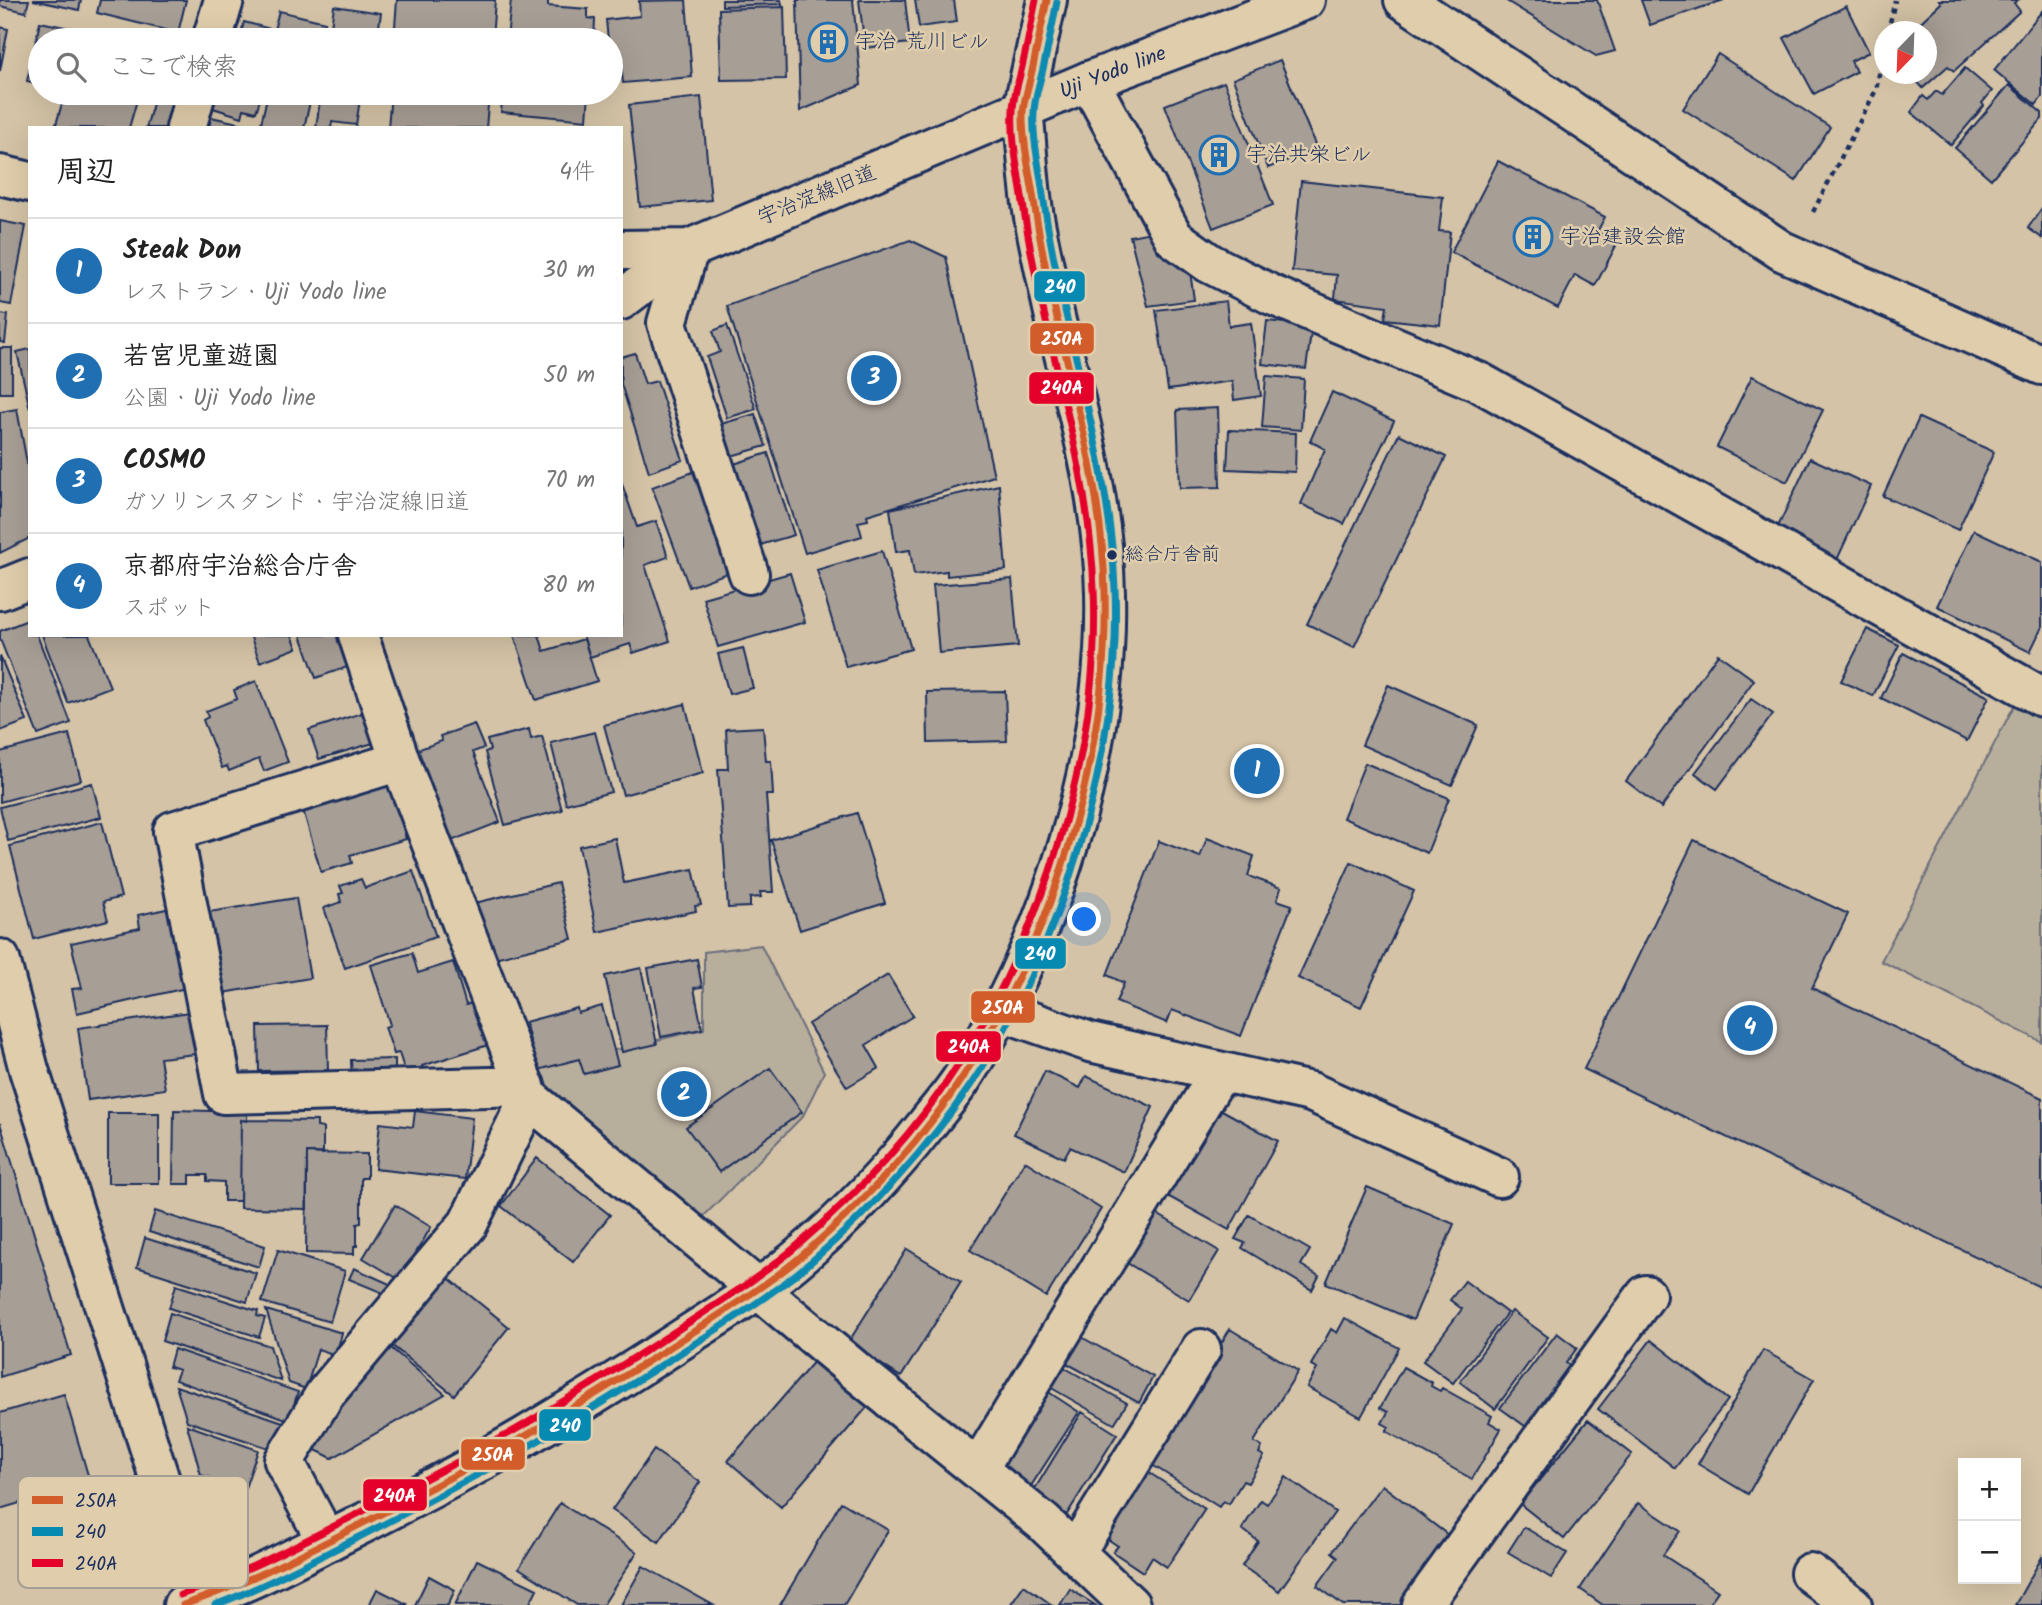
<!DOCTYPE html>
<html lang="ja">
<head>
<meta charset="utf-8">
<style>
  body { margin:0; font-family:Kalam,"Klee One",sans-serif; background:#f2f2f2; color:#222 }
  .controls { position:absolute; right:21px; bottom:21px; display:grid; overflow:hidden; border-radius:0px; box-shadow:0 7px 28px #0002 }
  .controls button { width:63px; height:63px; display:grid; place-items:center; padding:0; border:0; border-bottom:2px solid #e0e0e0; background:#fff; color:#222; font:35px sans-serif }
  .compass { position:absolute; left:1874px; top:21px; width:63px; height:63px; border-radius:50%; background:#fff; box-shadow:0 7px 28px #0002; rotate:203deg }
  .you { position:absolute; left:1085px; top:920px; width:24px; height:24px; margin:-18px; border:5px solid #fff; border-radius:50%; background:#1a73e8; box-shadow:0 0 0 10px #1a73e833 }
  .badge { display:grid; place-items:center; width:46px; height:46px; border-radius:50%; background:#1f6fb2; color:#fff; font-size:23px; font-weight:700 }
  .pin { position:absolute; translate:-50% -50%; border:4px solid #fff; box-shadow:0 2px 7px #0006 }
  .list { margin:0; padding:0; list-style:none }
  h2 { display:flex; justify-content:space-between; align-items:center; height:91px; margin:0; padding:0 28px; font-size:30px }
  h2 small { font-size:23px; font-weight:400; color:#767676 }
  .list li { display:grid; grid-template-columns:46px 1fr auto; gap:21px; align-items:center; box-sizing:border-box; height:105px; padding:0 28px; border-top:2px solid #e0e0e0 }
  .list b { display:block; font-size:26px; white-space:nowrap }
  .list p { margin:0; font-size:23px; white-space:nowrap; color:#767676 }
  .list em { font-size:23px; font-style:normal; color:#767676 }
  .icon { flex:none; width:38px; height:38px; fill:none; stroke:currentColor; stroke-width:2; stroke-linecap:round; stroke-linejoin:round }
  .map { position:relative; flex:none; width:2042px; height:1605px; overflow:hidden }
  .search { position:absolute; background:#fff; box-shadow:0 7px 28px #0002; left:28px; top:28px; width:595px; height:77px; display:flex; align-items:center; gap:18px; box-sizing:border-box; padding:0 24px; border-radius:38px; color:#767676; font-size:26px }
  .panel { position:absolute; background:#fff; box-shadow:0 7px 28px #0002; left:28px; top:126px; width:595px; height:511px; border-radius:0px }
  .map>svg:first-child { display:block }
  .green { fill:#b8ae9c; stroke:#6a6e7d; stroke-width:2 }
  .building { fill:#a79e95; stroke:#1b2f5e; stroke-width:2 }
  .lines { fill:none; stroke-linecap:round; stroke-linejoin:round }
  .minor-casing { stroke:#1b2f5e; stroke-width:44 }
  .major-casing { stroke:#1b2f5e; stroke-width:44 }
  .path { stroke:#1b2f5e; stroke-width:4.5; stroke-dasharray:5 5; stroke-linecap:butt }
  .minor { stroke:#e0cdab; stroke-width:38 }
  .major { stroke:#e0cdab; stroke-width:38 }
  .bus-1-casing { stroke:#e0cdab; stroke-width:12 }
  .bus-2-casing { stroke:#e0cdab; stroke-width:12 }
  .bus-3-casing { stroke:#e0cdab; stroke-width:12 }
  .bus-1 { stroke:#d25d2b; stroke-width:7 }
  .bus-2 { stroke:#078ab2; stroke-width:7 }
  .bus-3 { stroke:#e4002b; stroke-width:7 }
  .bus-dot { fill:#1b2f5e; stroke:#e0cdab; stroke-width:2.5 }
  .labels { text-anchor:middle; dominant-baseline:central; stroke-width:5; stroke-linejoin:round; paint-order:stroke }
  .bus-label { font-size:19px; fill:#1b2f5e; stroke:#e0cdab; text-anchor:start }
  .poi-label { font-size:21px; fill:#1b2f5e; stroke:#e0cdab; text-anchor:start }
  .street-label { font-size:21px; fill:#1b2f5e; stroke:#e0cdab }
  .key { fill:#e0cdab; stroke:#a59e94; stroke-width:2 }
  .key-label { font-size:19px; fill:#1b2f5e }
  .line-badge { stroke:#e0cdab; stroke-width:2.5 }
  .badge-label { font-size:19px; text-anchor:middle; font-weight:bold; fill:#fff }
</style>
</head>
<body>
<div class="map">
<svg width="2042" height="1605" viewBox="0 0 2042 1605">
  <rect width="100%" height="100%" fill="#d4c3a6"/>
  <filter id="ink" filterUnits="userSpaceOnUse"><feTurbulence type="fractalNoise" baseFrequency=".0143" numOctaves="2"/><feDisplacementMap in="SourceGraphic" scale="14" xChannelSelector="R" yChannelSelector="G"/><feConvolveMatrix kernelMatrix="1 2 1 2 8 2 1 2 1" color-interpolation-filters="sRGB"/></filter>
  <g filter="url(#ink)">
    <!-- green -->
    <path class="green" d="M2016,702l26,14v326l-161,-81z
      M761,945l63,127 -21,44 -104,105 -114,-91 -51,-61 170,-40v-77z"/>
    <!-- building -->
    <path class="building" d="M0,0h29l-3,12 -26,-6z
      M33,0h48l-2,10z
      M100,0h86l-8,33 -81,-20z
      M397,0h98l-3,40h-98z
      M511,0h37v6l40,3v9l7,1 -1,21h-87z
      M686,0l6,77 -69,6 -3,-30 -9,2v-15h-3l-2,-20 34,-4 -1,-15z
      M722,0h59l1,4 -60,2z
      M797,0h56l8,85 -61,26z
      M859,0h46l5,43 -45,5z
      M915,0h39l3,22 -38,5z
      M1505,0h92l18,51 -19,5z
      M1641,0h83l-74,25z
      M1939,0h79l-4,3 6,8 -66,60 -6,-5 -25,22 -13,-14h16v-42h-16l31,-29z
      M334,6l47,7 -4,27h-48z
      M1846,6l23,46 -18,9 5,11 -42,22 -30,-56z
      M784,7l2,72 -65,1 -2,-71z
      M279,11l46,11 -5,18h-90l1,-5 9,2 4,-15 30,8z
      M2042,11v86l-6,8 -42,-35z
      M40,22l35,7 -3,11h-32v44l-13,-3z
      M0,27l8,2 -8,42z
      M81,32l25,6v2h-27z
      M1718,54l112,73 -34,54 -113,-72z
      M1280,60l37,89 -49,19 -35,-89z
      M1965,68l27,23 -10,12 2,3 -33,39 -40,-33 12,-16 5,4 8,-9 6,4z
      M1224,82l49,123 -60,23 -48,-123z
      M2009,85l33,28v6l-51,60 -36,-31z
      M65,93h74l-10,35h-74z
      M156,93h16l14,3 -9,32h-31z
      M217,93h45l-6,19 -12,-3 -2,8 -29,-9z
      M268,93h44l-8,35h-44z
      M321,93h40l-5,32 -24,-3 -1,6h-15z
      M391,93h98l-3,35h-98z
      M503,93h86l-2,27 -86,-8z
      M701,97l10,103 -71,7 -11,-102z
      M211,117l32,7 -1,4h-33z
      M1498,161l107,56 -8,15 21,10 -23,44 -20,-11 -17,33 -107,-56z
      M1301,181l142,16 -4,34 11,1 -10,93 -55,-6 2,-13 -52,-7 2,-24 -45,-4z
      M2042,208v30l-14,-10z
      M0,221l26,5 -15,79 -11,-2z
      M1151,232l21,29 18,10 4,29 -46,6 -18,-70z
      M910,240l36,17 48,219 -127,39 1,5 -10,2 4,14 -57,17 -78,-247z
      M1226,301l3,25 22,-3 10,73 -27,4 -2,-19 -64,9 -12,-80z
      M0,314l8,1 -3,28 -5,-1z
      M1267,321l45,5 -6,43 -44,-5z
      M727,325l29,84 -29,9 -20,-61 13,-5 -7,-21z
      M0,348h12v45h-12z
      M30,349v60l-13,-57z
      M635,353l10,31 12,-3 26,79 -34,12 -28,-88v-27z
      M1266,376l38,3 -3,51 -39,-3z
      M1752,376l71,34 -36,72 -70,-35z
      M1332,392l62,29 -50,103 -43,-20 24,-55 -15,-8z
      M1218,408l2,79 -40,1 -3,-78z
      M17,409l13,70v59l-30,15v-141z
      M755,414l11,32 -35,10 -10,-32z
      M1919,418l75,34 -36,78 -75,-34z
      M1229,430l67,3 -1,39 -68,-3z
      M1399,434l47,23 -92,190 -47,-23z
      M768,453l26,82 -34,10 -26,-81z
      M1810,458l61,28 -35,76 -61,-29z
      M693,472l37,100 -41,15 -37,-100z
      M621,481l16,46 19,-6 12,36 -23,8 25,76 -37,12 -3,-9 -40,13 -7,-22h38z
      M999,485l7,85 -59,6v-5l-33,4 -4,-25 -14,2 -6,-43z
      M1974,530l68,32v65l-12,25 -93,-46z
      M882,551l29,98 -65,18 -29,-97z
      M790,573l15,49 -87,25 -15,-49z
      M1012,579l6,67 -79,7 -6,-68z
      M30,619v16h7l34,88 -33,12 -38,-96v-8z
      M1867,629l32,16 -26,51 -32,-15z
      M42,635h47l21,52 -42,16z
      M250,635h42l5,13 -37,14z
      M301,635h41l11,30 -37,13z
      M514,635h25l5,16 40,-12 13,42 -61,19z
      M743,648l10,40 -24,6 -11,-40z
      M1903,653l86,44 -22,44 -86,-43z
      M1718,654l36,26 -93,128 -35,-27z
      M0,656l27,65 -27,10z
      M256,681l32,81 -24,9 -5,-12 -30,12 -2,-5 -5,2 -19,-48 5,-3 -2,-6 31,-12 -3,-9z
      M1388,685l90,40 -26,60 -90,-40z
      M1005,691l2,50 -79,2 -1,-51z
      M1751,699l22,15 -56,75 -22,-16z
      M685,704l18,69 -80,22 -19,-70z
      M371,710l9,31 -61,18 -10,-29z
      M474,724l10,24 -11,4 27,70 -54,21 -35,-91 31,-11 -2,-5z
      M763,727l3,34h5l2,34h-7l7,97h-13l1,5 -11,1v9l-22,1 -10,-139h10l-2,-40z
      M529,729l2,10 11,-3 20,74 -57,15 -20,-73 5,-2 -3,-10z
      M595,732l16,60 -45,12 -15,-61z
      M69,734l12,46 -81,22v-50z
      M1365,763l84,35 -22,55 -84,-35z
      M388,774l18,65 -56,16 2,8 -31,9 -20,-69z
      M92,783l9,34 -93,24 -8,-34z
      M857,813l28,90 -85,27 -29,-90z
      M102,822l19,75 -18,5 5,18 -74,19 -24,-93z
      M615,838l9,45 69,-14 8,36 -6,1 1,5 -99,21 -18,-86z
      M1207,838l47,18 -6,20 33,12 -4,12 15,5 -51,131 -69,-26 -5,13 -51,-21 8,-19 -17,-8 52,-134 41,16z
      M1694,840l154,74 -36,74 230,110v190l-458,-219z
      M1351,862l63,29 -53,116 -63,-29z
      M413,871l23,66 -91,31 -21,-60 17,-6 -2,-8 4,-1 -3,-7 21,-7 4,9z
      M558,883l14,56 -82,20 -15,-56z
      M296,898l14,80 -87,15 -14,-81z
      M171,908l28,77 -122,28 -5,-24 10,-1 -11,-45 69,-15 -2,-13z
      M412,953l6,20 35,-11 13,43 9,-3 13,43 -66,21 2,7 -17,5 -8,-25 -5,1 -9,-27 5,-2 -19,-60z
      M697,959l5,28 -8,1 8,41 -41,8 -13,-69z
      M641,968l16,76 -35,8 -17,-76z
      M888,975l25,41 -47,29 13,23 -32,19 -39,-63z
      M602,1006l16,59 -34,9 -5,-15 -41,11 -13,-48 52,-14 1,5z
      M190,1012l5,42 -35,4 5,31 -77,11 -10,-72z
      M327,1025l1,45 -69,1 -1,-45z
      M395,1059v20l-43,2 -1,-21z
      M770,1068l32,44 -83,60 -33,-45z
      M1045,1071l35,17 6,-12 67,31 -29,65 -54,-25 -6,11 -50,-24z
      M1211,1104l67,37 -49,89 -67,-37z
      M174,1110l73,2v9l-6,-1 -1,81h-16v-19l-17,-1v-6h-17v9h-17z
      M415,1111l57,7 -7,61 -90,-10 5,-46 33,4z
      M108,1113h51v70h-51z
      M241,1120l76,1v6l6,1v26l-16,-1v56l-67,-1z
      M0,1123l71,232 -71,22z
      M307,1153l60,1v24h-6v45l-4,1v22h-3v8l-48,-1z
      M537,1158l73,57 -37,47 -72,-56z
      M1025,1161l76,48 -55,88 -76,-47z
      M1367,1187l87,37 -41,96 -87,-37z
      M395,1205l36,22 -31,53 -37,-22z
      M1147,1208l72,43 -30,49 -72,-43z
      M155,1211l110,35 -6,21 -110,-35z
      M1249,1215l61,35 -9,15 18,11 -7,14 -70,-42 3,-5 -10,-4z
      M145,1238l111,35 -9,29 -110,-35z
      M907,1249l54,33 -60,95 -53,-34z
      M278,1250l67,21 -15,51 -68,-20z
      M354,1268l38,17 -4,10 -39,-16z
      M441,1272l68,55 -55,68 -69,-55z
      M1465,1281l42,32 -54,70 -30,-22 39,-52 -12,-9z
      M176,1285l82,26 -1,5 8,2 -6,19 -90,-29z
      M266,1310l76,23 -6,22 -18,-6 -12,40 -17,-6z
      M1512,1311l36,26 -53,72 -35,-27z
      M170,1313l100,33 11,35 -119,-40z
      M1345,1318l54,30 -38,69 -54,-30 10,-18 -6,-4 20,-36 6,4z
      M1230,1329l68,42 -44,71 8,5 -3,6 5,3 -16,27 -5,-2 -14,23 -6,-3 -4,6 -70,-44 65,-121 6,3z
      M1557,1333l20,15 -11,15 11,8 -45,60 -32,-23z
      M1076,1334l77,43 -14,26 -78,-43z
      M1651,1340l77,60 -53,68 -77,-59z
      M384,1342l61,52 -113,64 -29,-14z
      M174,1349l124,43 -9,28 -114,-40 4,-10 -10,-3z
      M1763,1350l51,29 -66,115 -50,-30z
      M816,1359l53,46 -88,102 -53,-46z
      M1060,1365l67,38 -13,21 -66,-38z
      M1403,1367l29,16 -1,3 9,5 2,-3 50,28 -3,6 12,7 -29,50 -86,-48 3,-4 -7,-4 6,-11 -8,-4z
      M176,1386l107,36 -8,28 -88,-29z
      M1047,1391l32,21 -52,80 -32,-21z
      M64,1394l26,88 -90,27v-96z
      M1082,1412l35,22 -56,90 -33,-24z
      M1588,1420l44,34 -68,85 -44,-35z
      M187,1425l71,25 -13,38 -44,-13z
      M654,1450l46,32 -41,60 -47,-32z
      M1148,1472l57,37 -38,58 -15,-10 -9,15 -30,-20 5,-6 -12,-8z
      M1286,1477l49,35 -56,79 -37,-25 16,-25 -16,-12 19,-29 6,4z
      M1382,1485l70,53 -49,67h-60l-26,-19 21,-29 -6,-5z
      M841,1502l47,28 -44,75h-64z
      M560,1503l77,49 -34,53h-26l-58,-37z
      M1638,1503l42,28 -17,24 55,36 -10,14h-105l-23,-16z
      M1524,1527l43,26 -16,25 -43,-26z
      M2042,1557v48h-27z
      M477,1560l60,29 -8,16h-74z
      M643,1566l70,39h-92z
      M429,1576l26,14 -7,15h-33z
      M1024,1585l28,20h-42z
      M377,1589l30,15v1h-38z
      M1070,1589l25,16h-35z"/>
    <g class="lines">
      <defs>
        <path id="minor" d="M1404,0l378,251 260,114
          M212,40l12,-40
          M1089,81l85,157 35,25 63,32 209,88 561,314
          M186,128l10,-35
          M0,175l30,7
          M689,249l-22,74 82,251
          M621,250l68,-1
          M621,300l68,-51 334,-140 24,-109
          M0,590l30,-12
          M358,635l42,126 129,337 333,278 181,146 87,83
          M400,761l-227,70 51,263 301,-8
          M0,959l29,111 143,448 30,81
          M1001,1011l89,31 221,50 188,85
          M978,1469l242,-397
          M327,1542l-43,-81 41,-67 143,-170 61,-126
          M1075,1553l126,-204
          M1810,1573l42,32
          M1422,1605l224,-310"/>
        <path id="major" d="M183,1605c56,-17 109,-46 161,-72 62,-31 123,-62 182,-97 57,-34 112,-68 167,-104 39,-25 77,-49 112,-80 45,-38 85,-81 122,-128 12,-15 25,-30 36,-47 87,-138 146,-319 142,-484 -2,-96 -29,-187 -51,-280 -7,-32 -14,-64 -20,-96 -6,-35 -7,-72 -11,-108l66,-28 216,-81"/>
      </defs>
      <!-- minor casing -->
      <use href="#minor" class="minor-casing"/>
      <!-- major casing -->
      <use href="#major" class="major-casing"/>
      <!-- path -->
      <path class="path" d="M1888,32l7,-32
        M1813,212l63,-122 8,-41"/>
      <!-- minor -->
      <use href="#minor" class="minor"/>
      <!-- major -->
      <use href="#major" class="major"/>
      <defs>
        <path id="bus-1" d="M183,1605c56,-19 108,-45 161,-72 62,-32 123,-63 183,-98 60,-35 119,-72 177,-110 34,-23 70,-45 101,-72 59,-51 117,-112 159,-178 89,-137 145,-319 141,-483 -3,-135 -54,-264 -72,-398 -4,-26 -11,-55 -10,-82 1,-14 6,-27 9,-41 5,-23 10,-47 15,-71"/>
        <path id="bus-2" d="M215,1605c49,-18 94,-43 140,-66 61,-31 122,-63 181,-97 57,-33 112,-68 166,-103 38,-25 76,-49 110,-78 59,-51 114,-111 158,-175 90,-132 152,-337 145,-497 -5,-135 -54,-262 -72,-394 -3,-27 -11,-56 -9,-82 0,-14 5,-27 8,-40 6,-24 10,-47 15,-71"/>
        <path id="bus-3" d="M180,1595c56,-18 107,-45 160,-72 61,-31 122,-62 182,-97 59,-35 118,-71 175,-109 35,-23 70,-45 101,-72 59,-51 116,-111 158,-177 87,-135 145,-318 138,-479 -5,-132 -53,-256 -71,-386 -4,-29 -12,-62 -10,-92 0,-14 5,-27 8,-40 6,-24 10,-47 15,-71"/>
      </defs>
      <!-- bus-1 casing -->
      <use href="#bus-1" class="bus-1-casing"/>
      <!-- bus-2 casing -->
      <use href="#bus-2" class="bus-2-casing"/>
      <!-- bus-3 casing -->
      <use href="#bus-3" class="bus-3-casing"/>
      <!-- bus-1 -->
      <use href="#bus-1" class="bus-1"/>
      <!-- bus-2 -->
      <use href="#bus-2" class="bus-2"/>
      <!-- bus-3 -->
      <use href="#bus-3" class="bus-3"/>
    </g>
  </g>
  <!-- icons -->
  <defs>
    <symbol id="building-ring" viewBox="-11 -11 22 22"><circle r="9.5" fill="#e0cdab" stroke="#1f6fb2" stroke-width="1.5"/><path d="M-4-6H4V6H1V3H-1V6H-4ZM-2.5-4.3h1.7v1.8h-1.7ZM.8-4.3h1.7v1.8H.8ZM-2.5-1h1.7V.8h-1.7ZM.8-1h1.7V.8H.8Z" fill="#1f6fb2"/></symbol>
  </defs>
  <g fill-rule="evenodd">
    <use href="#building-ring" x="806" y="20" width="44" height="44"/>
    <use href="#building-ring" x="1197" y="133" width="44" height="44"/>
    <use href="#building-ring" x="1511" y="215" width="44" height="44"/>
  </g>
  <!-- markers -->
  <circle class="bus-dot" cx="1112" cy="555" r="6"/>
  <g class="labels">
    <!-- bus labels -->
    <g class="bus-label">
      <text x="1125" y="555">総合庁舎前</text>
    </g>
    <!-- poi labels -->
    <g class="poi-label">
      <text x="855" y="42">宇治 荒川ビル</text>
      <text x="1246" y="155">宇治共栄ビル</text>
      <text x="1560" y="237">宇治建設会館</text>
    </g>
    <!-- street labels -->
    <g class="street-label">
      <text transform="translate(1113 73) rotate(-21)">Uji Yodo line</text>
      <text transform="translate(817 196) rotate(-22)">宇治淀線旧道</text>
    </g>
  </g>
  <!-- legend -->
  <rect x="18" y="1476" width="230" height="112" rx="10" class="key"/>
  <rect x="32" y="1496" width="31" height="8" fill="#d25d2b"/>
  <rect x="32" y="1527" width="31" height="9" fill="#078ab2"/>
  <rect x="32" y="1559" width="31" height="8" fill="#e4002b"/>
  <g class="key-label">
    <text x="75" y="1507">250A</text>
    <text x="75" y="1538">240</text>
    <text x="75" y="1570">240A</text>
  </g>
  <g class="line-badge">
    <rect x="1033" y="270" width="53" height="33" rx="7" fill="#078ab2"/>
    <rect x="1029" y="322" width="66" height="33" rx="7" fill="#d25d2b"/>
    <rect x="1028" y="371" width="67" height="34" rx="7" fill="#e4002b"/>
    <rect x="1014" y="937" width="53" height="33" rx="7" fill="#078ab2"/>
    <rect x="970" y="990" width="66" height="34" rx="7" fill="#d25d2b"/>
    <rect x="935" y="1030" width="67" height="33" rx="7" fill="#e4002b"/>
    <rect x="538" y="1408" width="54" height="34" rx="7" fill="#078ab2"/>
    <rect x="460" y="1438" width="66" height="33" rx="7" fill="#d25d2b"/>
    <rect x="362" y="1478" width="66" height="34" rx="7" fill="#e4002b"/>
  </g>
  <g class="badge-label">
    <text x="1060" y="293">240</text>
    <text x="1062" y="345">250A</text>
    <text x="1062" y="394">240A</text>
    <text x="1040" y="960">240</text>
    <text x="1003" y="1014">250A</text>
    <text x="969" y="1053">240A</text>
    <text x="565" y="1432">240</text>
    <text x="493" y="1461">250A</text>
    <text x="395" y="1502">240A</text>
  </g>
</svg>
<div class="controls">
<button>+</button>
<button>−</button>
</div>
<svg class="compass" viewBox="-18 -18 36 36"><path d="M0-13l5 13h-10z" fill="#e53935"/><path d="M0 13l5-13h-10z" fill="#767676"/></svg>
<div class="you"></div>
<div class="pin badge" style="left:1257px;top:771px">1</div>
<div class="pin badge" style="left:684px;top:1094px">2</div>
<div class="pin badge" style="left:874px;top:378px">3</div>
<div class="pin badge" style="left:1750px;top:1028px">4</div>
<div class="search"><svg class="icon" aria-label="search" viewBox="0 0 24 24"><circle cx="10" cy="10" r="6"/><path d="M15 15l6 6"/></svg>ここで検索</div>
<section class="panel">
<h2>周辺<small>4件</small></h2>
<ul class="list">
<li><span class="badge">1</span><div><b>Steak Don</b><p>レストラン · Uji Yodo line</p></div><em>30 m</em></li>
<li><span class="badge">2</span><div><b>若宮児童遊園</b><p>公園 · Uji Yodo line</p></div><em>50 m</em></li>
<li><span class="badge">3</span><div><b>COSMO</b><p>ガソリンスタンド · 宇治淀線旧道</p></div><em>70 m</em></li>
<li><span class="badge">4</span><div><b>京都府宇治総合庁舎</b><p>スポット</p></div><em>80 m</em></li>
</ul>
</section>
</div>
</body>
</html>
